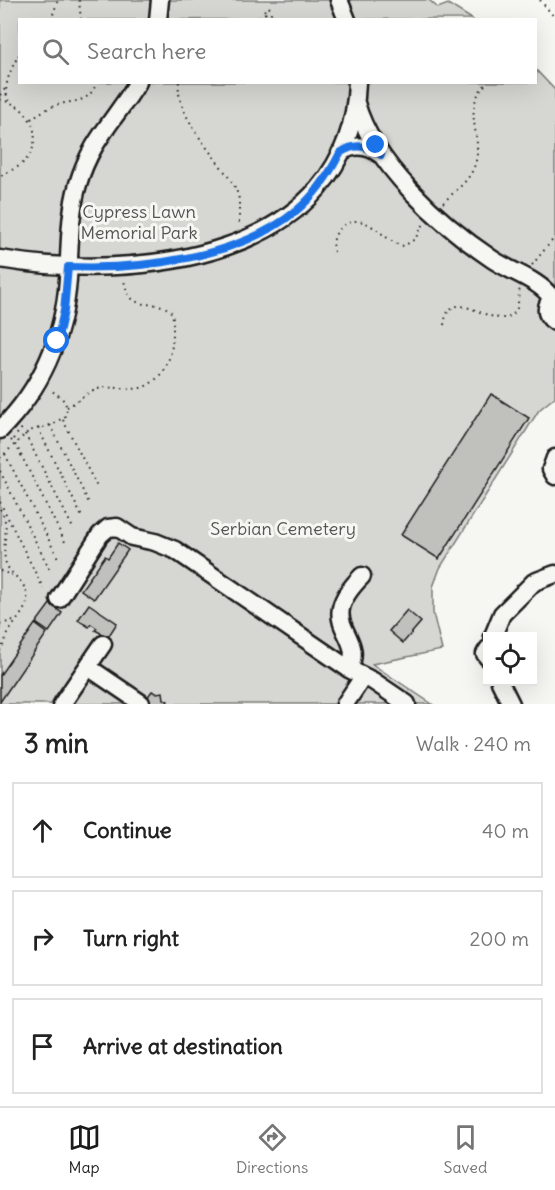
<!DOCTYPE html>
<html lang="en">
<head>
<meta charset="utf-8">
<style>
  body { margin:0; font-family:Delius,sans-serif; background:#f2f2f2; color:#222 }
  .controls { position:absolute; right:18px; bottom:18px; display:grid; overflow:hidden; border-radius:0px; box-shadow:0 6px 24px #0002 }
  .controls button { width:54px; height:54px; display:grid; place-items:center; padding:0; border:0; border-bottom:2px solid #e0e0e0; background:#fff; color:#222; font:30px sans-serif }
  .stop { position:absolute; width:18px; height:18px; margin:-14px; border:4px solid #1a73e8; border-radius:50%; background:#fff }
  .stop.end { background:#1a73e8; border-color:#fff; box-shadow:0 2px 6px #0008 }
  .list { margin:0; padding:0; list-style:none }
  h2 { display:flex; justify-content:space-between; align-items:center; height:78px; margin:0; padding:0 24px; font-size:26px }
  h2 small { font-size:20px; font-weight:400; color:#767676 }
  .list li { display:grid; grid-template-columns:39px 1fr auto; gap:18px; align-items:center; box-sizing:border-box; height:96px; margin:0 12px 12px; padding:0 12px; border:2px solid #e0e0e0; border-radius:0px }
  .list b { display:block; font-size:22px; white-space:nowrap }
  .list em { font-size:20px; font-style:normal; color:#767676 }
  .icon { flex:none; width:33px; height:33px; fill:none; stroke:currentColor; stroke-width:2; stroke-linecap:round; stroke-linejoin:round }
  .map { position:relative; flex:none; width:555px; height:704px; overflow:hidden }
  .search { position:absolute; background:#fff; box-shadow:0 6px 24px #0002; left:18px; right:18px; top:18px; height:66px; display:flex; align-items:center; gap:15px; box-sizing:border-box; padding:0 21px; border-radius:0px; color:#767676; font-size:22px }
  .sheet { height:402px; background:#fff }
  nav { display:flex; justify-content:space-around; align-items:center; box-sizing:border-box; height:84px; border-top:2px solid #e0e0e0; background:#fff; font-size:16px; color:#767676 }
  nav a { display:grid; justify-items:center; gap:3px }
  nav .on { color:#1c1c1c }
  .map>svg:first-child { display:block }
  .green { fill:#d6d6d2; stroke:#797977; stroke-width:1.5 }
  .building { fill:#c0c0bd; stroke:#1c1c1c; stroke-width:1.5 }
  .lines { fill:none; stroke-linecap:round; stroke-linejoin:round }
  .minor-casing { stroke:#1c1c1c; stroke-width:21 }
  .path { stroke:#1c1c1c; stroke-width:2; stroke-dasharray:1.5 4.5; stroke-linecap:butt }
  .minor { stroke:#f6f6f2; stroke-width:16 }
  .route { stroke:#1a73e8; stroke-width:8 }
  .labels { text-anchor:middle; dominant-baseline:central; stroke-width:6; stroke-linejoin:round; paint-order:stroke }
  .park-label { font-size:18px; fill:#545453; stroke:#f6f6f2 }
</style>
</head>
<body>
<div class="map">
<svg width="555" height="704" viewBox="0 0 555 704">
  <rect width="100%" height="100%" fill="#f6f6f2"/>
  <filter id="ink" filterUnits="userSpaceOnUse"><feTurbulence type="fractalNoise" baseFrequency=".0167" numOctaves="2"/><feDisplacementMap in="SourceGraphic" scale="12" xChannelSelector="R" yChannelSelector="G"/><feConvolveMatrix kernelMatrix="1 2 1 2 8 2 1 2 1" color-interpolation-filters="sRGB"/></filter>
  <g filter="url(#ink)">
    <!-- green -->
    <path class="green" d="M0,0h429l9,8 10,-4 24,15 -452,1v62h516v-12l19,20v307l-16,13 -99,158 -7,19v26l9,37 -70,14 60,40h-432z"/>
    <!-- building -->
    <path class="building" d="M491,394l38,24 -90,141 -38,-24z
      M118,543l10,7 -34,49 -13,-9 24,-34 3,2z
      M50,604l12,9 -13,19 -13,-9z
      M89,604l28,19 -9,14 -13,-7 2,-2 -6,-4 -2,3 -11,-7z
      M407,610l14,12 -18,21 -14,-12z
      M35,624l12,9 -47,69v-27z
      M152,691l4,2 7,-1 1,7 4,2 -2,3h-17l1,-2 -4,-3z"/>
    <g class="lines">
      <defs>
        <path id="minor" d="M339,0l8,20
          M158,20l2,-20
          M356,103c17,61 84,121 136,156 19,13 46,20 60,39
          M340,153c14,-10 28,-8 41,2
          M0,259c134,23 352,2 357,-177
          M555,297c-11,7 -11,18 0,25
          M0,430c41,-41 64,-93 68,-151 2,-32 1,-64 10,-95 13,-44 37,-64 60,-102
          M555,458l-4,11 4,7
          M59,599l41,-64 8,-7 9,-1 15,10 23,5 20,8 174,119 24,12 34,23
          M493,636l9,-22 32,-32 21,-8
          M488,649l-3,5 3,4
          M88,667l53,36
          M349,669c18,-37 -37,-43 13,-93
          M500,682l11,22
          M62,704l41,-60
          M345,704l18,-27"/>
      </defs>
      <!-- minor casing -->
      <use href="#minor" class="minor-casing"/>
      <!-- path -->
      <path class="path" d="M79,0l2,20
        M540,0l15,18
        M264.5 11a3.5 3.5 0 1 1 7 0a3.5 3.5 0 1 1-7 0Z
        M51,20l7,-20
        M254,20l11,-7
        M179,82c-5,35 42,79 57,107l3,10v25
        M0,95l5,-6
        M0,100c30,4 47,39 24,62 -7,7 -17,9 -24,15
        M9,101c-8,-13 3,-35 11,-48
        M31,119c8,-6 17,-11 26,-14 18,-6 31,0 40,-23
        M443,203c11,-12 25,-20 31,-36 12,-31 -16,-57 14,-85
        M334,252c-2,-10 0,-19 8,-25 24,-20 41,16 62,19l11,-7 10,-17
        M532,265l23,-28
        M444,325c6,-47 52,11 71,-13 5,-7 2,-16 5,-23
        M67,407c10,-5 20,-15 31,-18 17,-5 34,5 50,-4 20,-12 25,-33 25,-55 0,-6 1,-13 -2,-18 -14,-17 -42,6 -47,-33
        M63,420l35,69
        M50,425l39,78
        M38,428l44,89
        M25,434l49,96
        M13,439l10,-12
        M11,440l6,7 49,97
        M5,454l53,104
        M0,458l29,-27 25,-7 11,-8c5,-13 -4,-20 -15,-26
        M0,471l50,99
        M0,502l43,86
        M0,509c11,17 2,32 5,50 1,10 9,15 15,22 17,20 0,33 -10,49 -4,7 -6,15 -10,21
        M0,571l12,4
        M0,624l17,-4"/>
      <!-- minor -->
      <use href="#minor" class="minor"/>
    </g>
  </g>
  <g class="lines" filter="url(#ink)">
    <!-- route -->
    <path class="route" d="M57,341l7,-30 4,-44c72,3 171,-9 228,-56 19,-16 33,-36 44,-58 14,-10 28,-8 41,2l-5,-10"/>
  </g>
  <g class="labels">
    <!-- park labels -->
    <g class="park-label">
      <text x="139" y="211">Cypress Lawn<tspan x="139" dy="21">Memorial Park</tspan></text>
      <text x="283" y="528">Serbian Cemetery</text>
    </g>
  </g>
</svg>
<div class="controls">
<button><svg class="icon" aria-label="locate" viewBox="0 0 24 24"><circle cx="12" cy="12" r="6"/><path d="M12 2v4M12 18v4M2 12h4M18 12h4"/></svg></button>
</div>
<div class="stop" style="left:57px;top:341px"></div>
<div class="stop end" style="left:376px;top:145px"></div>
<div class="search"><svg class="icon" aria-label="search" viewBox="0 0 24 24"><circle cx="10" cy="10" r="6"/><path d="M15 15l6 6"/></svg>Search here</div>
</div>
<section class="sheet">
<h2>3 min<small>Walk · 240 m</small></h2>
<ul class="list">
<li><svg class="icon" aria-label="ahead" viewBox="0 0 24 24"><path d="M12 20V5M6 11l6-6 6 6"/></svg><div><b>Continue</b></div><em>40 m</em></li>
<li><svg class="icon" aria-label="right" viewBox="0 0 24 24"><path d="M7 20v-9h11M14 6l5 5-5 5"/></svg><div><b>Turn right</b></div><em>200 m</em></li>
<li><svg class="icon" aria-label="arrive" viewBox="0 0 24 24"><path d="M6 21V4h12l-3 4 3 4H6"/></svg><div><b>Arrive at destination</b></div></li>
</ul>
</section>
<nav>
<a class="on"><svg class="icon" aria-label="map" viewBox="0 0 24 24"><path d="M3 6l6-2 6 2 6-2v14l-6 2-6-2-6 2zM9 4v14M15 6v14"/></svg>Map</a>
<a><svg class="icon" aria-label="directions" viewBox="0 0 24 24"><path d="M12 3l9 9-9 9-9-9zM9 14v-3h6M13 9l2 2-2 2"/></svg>Directions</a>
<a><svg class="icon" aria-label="saved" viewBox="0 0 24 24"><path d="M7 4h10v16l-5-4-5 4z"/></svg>Saved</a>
</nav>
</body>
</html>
